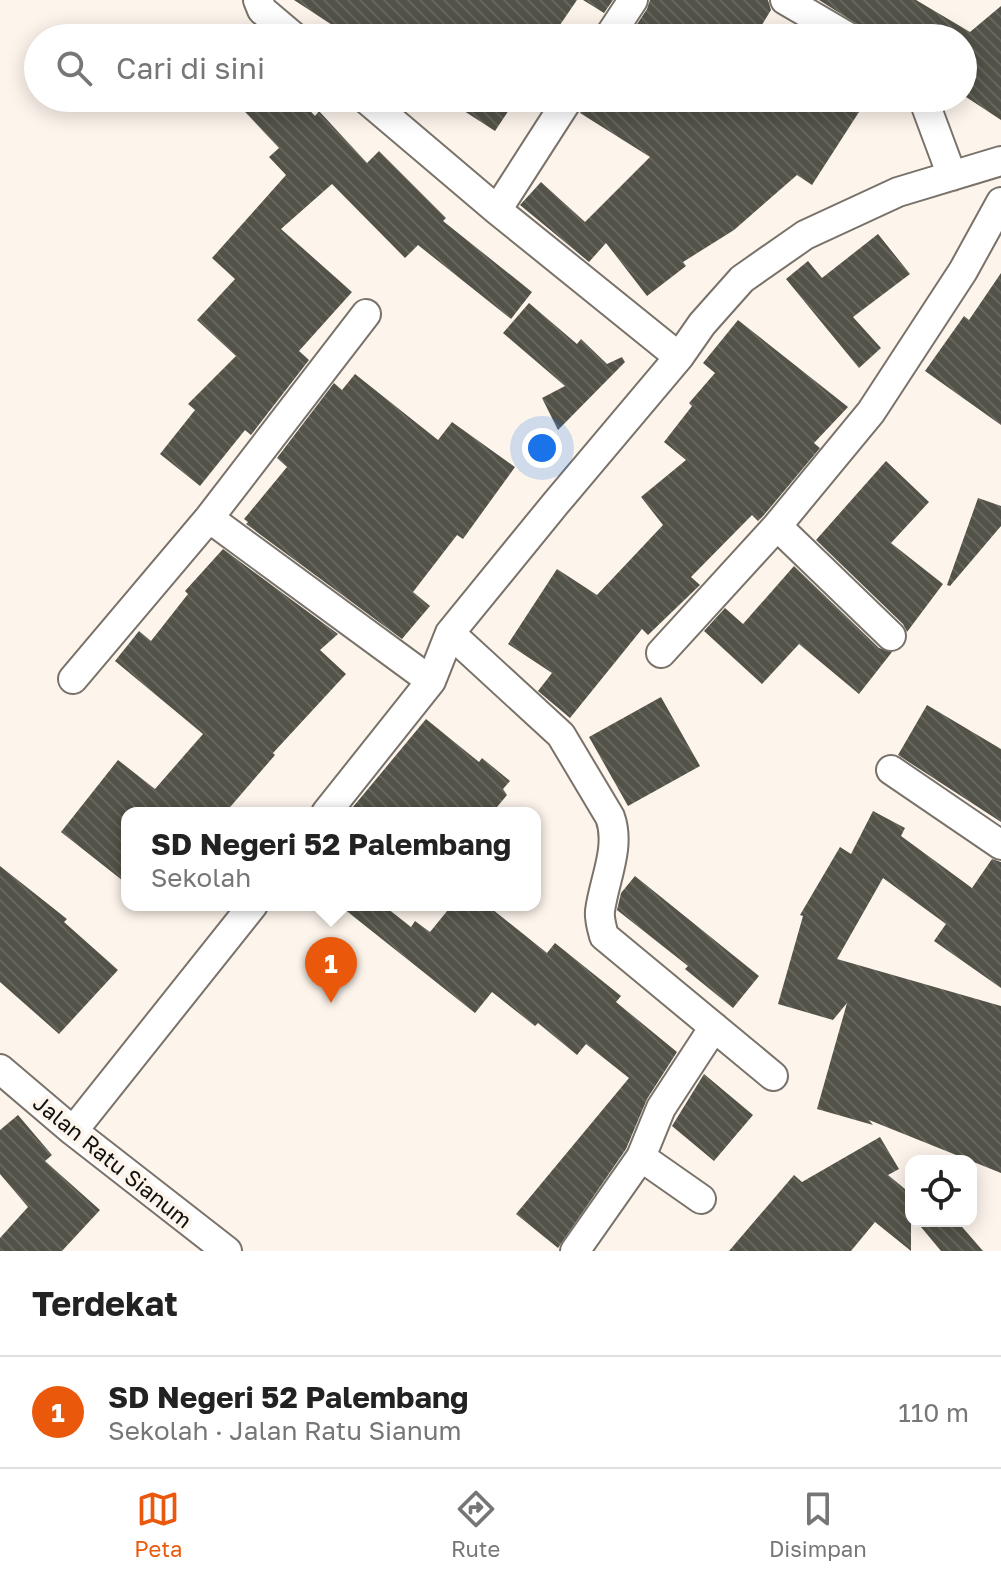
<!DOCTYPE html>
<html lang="id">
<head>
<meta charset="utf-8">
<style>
  body { margin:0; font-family:"Golos Text",sans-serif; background:#f2f2f2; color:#222 }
  .controls { position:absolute; right:24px; bottom:24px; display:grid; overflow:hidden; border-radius:16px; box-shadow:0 4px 20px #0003 }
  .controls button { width:72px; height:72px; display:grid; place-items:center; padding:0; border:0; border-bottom:2px solid #e0e0e0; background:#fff; color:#222; font:40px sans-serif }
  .you { position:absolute; left:542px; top:448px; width:28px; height:28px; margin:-20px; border:6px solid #fff; border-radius:50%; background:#1a73e8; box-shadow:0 0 0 12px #1a73e833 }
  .badge { display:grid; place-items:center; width:52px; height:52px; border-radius:50%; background:#ea580c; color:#fff; font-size:26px; font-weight:700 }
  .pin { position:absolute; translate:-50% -66px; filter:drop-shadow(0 2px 4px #0008) }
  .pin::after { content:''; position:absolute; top:42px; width:28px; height:24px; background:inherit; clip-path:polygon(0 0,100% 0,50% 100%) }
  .popup { position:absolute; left:121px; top:807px; width:420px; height:104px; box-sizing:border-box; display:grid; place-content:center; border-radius:16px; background:#fff; filter:drop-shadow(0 2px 6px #0005); font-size:26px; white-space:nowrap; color:#767676 }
  .popup b { font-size:30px; color:#222 }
  .popup::after { content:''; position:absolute; left:50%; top:100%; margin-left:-16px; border:16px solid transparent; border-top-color:#fff }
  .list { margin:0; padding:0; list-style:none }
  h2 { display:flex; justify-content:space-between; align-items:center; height:104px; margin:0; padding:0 32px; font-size:34px }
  h2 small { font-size:26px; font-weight:400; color:#767676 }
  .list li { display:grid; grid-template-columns:52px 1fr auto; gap:24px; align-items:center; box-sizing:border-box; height:112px; padding:0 32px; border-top:2px solid #e0e0e0 }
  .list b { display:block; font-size:30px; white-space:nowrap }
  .list p { margin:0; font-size:26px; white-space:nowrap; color:#767676 }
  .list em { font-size:26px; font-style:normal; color:#767676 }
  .icon { flex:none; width:44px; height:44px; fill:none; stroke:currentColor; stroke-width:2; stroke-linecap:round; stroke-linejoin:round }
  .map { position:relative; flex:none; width:1001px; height:1251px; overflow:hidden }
  .search { position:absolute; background:#fff; box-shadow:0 4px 20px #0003; left:24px; right:24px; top:24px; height:88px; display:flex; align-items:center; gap:20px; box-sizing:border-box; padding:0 28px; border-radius:44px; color:#767676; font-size:30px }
  .sheet { height:216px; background:#fff }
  nav { display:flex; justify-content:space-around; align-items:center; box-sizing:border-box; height:112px; border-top:2px solid #e0e0e0; background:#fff; font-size:22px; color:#767676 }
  nav a { display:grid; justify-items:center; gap:4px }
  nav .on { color:#ea580c }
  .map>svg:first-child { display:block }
  .building { fill:url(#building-back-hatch) }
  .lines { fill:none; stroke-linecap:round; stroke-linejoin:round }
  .street-casing { stroke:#79726a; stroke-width:32 }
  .street { stroke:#fff; stroke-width:28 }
  .labels { text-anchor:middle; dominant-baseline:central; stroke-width:8; stroke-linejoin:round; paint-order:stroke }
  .street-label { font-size:22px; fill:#12100d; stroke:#fdf5ec }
</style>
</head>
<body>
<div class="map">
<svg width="1001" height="1251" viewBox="0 0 1001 1251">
  <defs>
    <pattern id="building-back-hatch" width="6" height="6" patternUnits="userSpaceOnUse" patternTransform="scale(2)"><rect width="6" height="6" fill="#525248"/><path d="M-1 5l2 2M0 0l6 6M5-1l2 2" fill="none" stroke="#66665e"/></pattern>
  </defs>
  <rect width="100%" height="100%" fill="#fdf5ec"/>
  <!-- building -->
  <path class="building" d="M294,0h283l-26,38h-199z
    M583,0h30l-9,13z
    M650,0h118l3,10 -17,28h-126l19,-29z
    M819,0h97l54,32 31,-26v114l-38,-25v-57h-84z
    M232,98h66l17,18 4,-5 48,52 12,-12 67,67 -3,3 89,71 -21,27 -93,-74 -13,13 -73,-74 -51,45 71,63 -53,59 10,9 -58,75 -6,-5 -45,56 -40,-32 35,-44 -7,-6 48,-48 -39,-36 38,-41 -23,-21 74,-83 -17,-18 10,-9z
    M444,98h73l-22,33z
    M586,98h282l-56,87 -15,-10 -63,55 -51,32 3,4 -39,30 -41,-53 -17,19 -69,-57 21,-23 44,40 65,-65 -70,-44z
    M878,234l32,40 -57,43 28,31 -22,20 -73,-89 22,-18 14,17z
    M1001,273v152l-76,-54 39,-55 5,4z
    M529,303l48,41 4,-5 26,25 15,-7 3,5 -67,68 -16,-32 23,-12 -62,-53z
    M738,320l110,87 -34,36 6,5 -56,67 -6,6 -6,-6 -61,62 9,8 -52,50 -6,-6 -72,89 -32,-27 14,-18 -44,-29 49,-75 40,26 66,-70 -22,-28 45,-37 -22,-18 28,-36 -3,-3 26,-30 -12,-10z
    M355,374l83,66 14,-18 63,45 -52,72 -6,-4 -44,57 17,14 -28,33 -156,-115 2,-2 -4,-3 43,-52 -10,-9 57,-75 8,7z
    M886,461l43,41 -38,41 52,41 -36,48 -4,-8 -87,-84z
    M978,498l23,8v20l-51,60 -3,-1z
    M223,549l115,85 -18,16 26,24 -73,79 2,2 -50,58h-98v71l-66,-52 57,-72 37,29 48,-55 -88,-73 24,-30 12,10 37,-47 -3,-3z
    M794,566l85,82 13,4 -33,42 -60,-50 -37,40 -58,-53 21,-23 18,16z
    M661,697l39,69 -72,40 -39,-69z
    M927,705l74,44v73l-103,-67z
    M426,719l53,43 3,-4 28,23 -7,8 4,6 -15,18h-144z
    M873,811l32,17 -4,8 71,52 20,-29 9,3v126l-67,-47 12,-17 -63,-46 -46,81 164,47v167l-132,-53 4,5 -56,-16 30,-106 -14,17 -55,-16 25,-88 -3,-1 40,-68 11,7z
    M0,866l67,53 -3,3 54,48 -59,64 -59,-52z
    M635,876l124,100 -26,32 -48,-39 3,-3 -71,-56 4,-17z
    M339,905h44l28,22 4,-6 15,11 22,-27h35l60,48 8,-10 66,53 -5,6 61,50 -30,47 -21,50 -68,99 -42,-34 113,-136 -43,-34 -9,11 -39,-32 -3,3 -43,-34 -17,21z
    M704,1074l49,41 -39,46 -42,-35z
    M18,1115l34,40 -7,6 55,49 -38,41h-62v-13l28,-31 -28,-33v-44z
    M880,1137l19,32 -11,6 23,19v57l-36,-29 -24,29h-122l65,-76 8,7z
    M916,1221h41l26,30h-42z"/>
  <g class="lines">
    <defs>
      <path id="street" d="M258,0l4,10 33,28
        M785,0l65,38
        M608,38l25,-38
        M365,98l132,112 182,147
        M923,98l29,78
        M497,210l72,-112
        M209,518l222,163
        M777,526l114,110
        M450,633l111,102 49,82c11,30 -6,63 -10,94 -1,8 2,17 4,25l169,140
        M661,653l116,-127 94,-114 92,-141 38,-69
        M73,679l136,-161 157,-204
        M891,770l110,75
        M326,813l105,-132 19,-48 106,-130 123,-146 23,-33 40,-45 63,-44 93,-43 103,-31
        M0,1069l73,62 154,120
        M73,1131l180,-226
        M641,1157l60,42
        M575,1251l66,-94 20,-49 53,-81"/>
    </defs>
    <!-- street casing -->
    <use href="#street" class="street-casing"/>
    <!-- street -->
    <use href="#street" class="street"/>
  </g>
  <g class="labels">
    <!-- street labels -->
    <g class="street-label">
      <text transform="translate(113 1161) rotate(39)">Jalan Ratu Sianum</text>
    </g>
  </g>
</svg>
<div class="controls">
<button><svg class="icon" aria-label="locate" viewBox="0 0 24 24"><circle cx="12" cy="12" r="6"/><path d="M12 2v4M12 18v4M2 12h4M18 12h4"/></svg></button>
</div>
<div class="you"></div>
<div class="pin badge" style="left:331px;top:1003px">1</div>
<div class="popup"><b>SD Negeri 52 Palembang</b>Sekolah</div>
<div class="search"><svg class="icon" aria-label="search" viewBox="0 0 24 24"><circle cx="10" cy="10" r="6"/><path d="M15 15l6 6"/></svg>Cari di sini</div>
</div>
<section class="sheet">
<h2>Terdekat<small></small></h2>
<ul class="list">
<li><span class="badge">1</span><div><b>SD Negeri 52 Palembang</b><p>Sekolah · Jalan Ratu Sianum</p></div><em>110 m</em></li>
</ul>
</section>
<nav>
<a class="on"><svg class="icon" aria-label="map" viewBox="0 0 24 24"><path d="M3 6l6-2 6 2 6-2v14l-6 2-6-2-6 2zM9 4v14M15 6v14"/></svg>Peta</a>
<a><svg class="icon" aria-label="directions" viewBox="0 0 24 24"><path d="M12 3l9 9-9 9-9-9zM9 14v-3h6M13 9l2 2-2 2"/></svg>Rute</a>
<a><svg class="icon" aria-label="saved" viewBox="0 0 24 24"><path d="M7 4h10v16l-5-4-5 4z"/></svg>Disimpan</a>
</nav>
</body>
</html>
